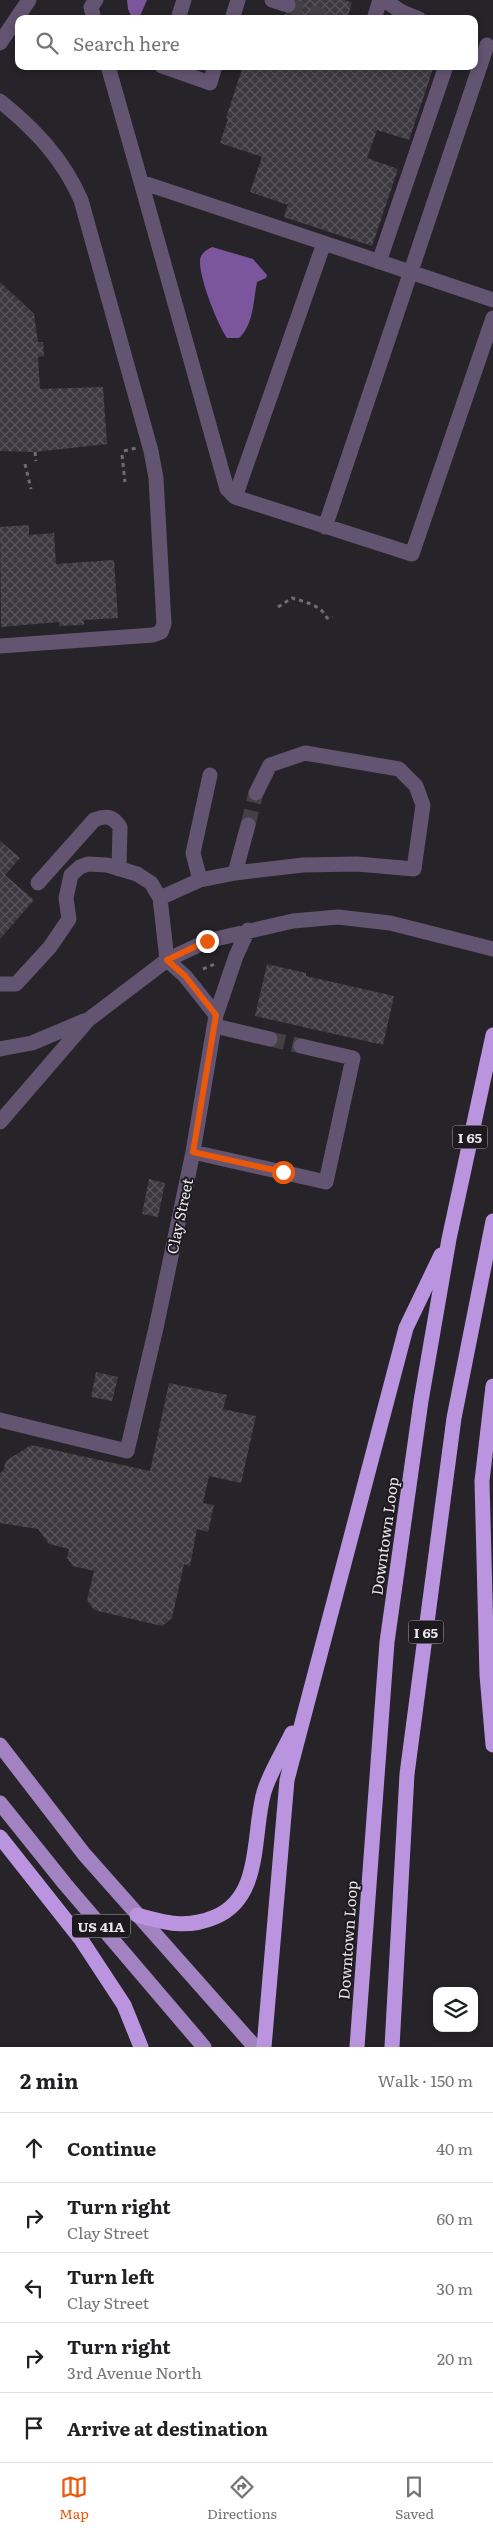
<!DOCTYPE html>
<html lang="en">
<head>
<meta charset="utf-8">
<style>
  body { margin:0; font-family:Literata,serif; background:#f6f6f6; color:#202124 }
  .controls { position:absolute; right:15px; bottom:15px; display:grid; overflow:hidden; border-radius:10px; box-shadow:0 2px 8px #0003 }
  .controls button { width:45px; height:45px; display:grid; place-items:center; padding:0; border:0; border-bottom:1px solid #e0e0e0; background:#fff; color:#202124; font:25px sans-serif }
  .stop { position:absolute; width:15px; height:15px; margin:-11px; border:4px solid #ea580c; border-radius:50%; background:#fff }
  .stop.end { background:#ea580c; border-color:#fff; box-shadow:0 1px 5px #0008 }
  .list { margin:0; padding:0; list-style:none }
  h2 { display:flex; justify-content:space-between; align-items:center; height:65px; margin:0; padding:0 20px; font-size:21px }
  h2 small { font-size:16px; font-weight:400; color:#757577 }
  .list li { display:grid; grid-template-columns:32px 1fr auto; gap:15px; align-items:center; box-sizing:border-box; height:70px; padding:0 20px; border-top:1px solid #e0e0e0 }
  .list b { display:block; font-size:19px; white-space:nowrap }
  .list p { margin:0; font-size:16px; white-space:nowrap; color:#757577 }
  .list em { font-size:16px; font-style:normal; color:#757577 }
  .icon { flex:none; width:28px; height:28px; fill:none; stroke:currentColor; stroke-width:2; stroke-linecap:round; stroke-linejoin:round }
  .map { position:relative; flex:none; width:493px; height:2047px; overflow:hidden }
  .search { position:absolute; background:#fff; box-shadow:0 2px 8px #0003; left:15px; right:15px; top:15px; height:55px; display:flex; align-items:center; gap:12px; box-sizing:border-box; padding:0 18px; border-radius:10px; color:#757577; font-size:19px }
  .sheet { height:415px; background:#fff }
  nav { display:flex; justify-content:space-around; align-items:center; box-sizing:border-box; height:70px; border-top:1px solid #e0e0e0; background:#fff; font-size:14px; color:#757577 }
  nav a { display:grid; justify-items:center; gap:2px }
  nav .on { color:#ea580c }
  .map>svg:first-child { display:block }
  .water { fill:#7b569c }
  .building { fill:url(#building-cross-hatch) }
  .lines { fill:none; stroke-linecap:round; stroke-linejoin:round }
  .minor-tunnel { stroke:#434046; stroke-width:15; stroke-dasharray:15 8; stroke-linecap:butt }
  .path { stroke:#706d72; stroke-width:3; stroke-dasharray:4 4; stroke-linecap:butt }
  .minor { stroke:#635472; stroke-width:15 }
  .major { stroke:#a282c0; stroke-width:15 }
  .highway { stroke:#bb94df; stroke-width:15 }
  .route { stroke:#ea580c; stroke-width:6 }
  .labels { text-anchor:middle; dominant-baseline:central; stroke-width:4; stroke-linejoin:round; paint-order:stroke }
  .shield { fill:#1d1a1f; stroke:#aba9ad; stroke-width:1 }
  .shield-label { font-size:14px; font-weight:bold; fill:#e8e6ea }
  .street-label { font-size:15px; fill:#e8e6ea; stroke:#1d1a1f }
</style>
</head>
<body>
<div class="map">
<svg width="493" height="2047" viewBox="0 0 493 2047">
  <defs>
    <pattern id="building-cross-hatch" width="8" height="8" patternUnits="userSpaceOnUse" patternTransform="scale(1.25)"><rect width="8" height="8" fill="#3c383f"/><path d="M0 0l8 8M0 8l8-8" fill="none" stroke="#58555b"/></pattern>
  </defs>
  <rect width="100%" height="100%" fill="#262329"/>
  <!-- water -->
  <path class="water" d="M127,0h20l-7,16 -8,2 -4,-9z
    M212,247l41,12 14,16 -1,3 -9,4c-4,19 -3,42 -18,56h-12c-10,-14 -28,-61 -27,-77 0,-7 6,-11 12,-14z"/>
  <!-- building -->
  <path class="building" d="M296,0h49l7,3 -5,16h-64l2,-5 10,-2 2,-5z
    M243,66h191l-25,74 -32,-10 -10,28 31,11 -26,77 -88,-29 4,-12 -38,-13 12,-35 -42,-14 8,-24 -2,-1z
    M0,282l34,32 4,28h5l1,14 -6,1 2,32 63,-2 4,57 -72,8 -35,-1z
    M29,525v10l25,-2 2,31 58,-4 4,58 -34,2v5l-25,1v-4l-58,5 -1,-100z
    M0,841l20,17 -15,17 29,25 -34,39z
    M267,964l39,9v3l88,20 -11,49 -128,-29z
    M149,1179l16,4 -7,34 -16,-3z
    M96,1372l22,5 -6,24 -21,-4z
    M169,1383l58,12 -4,14 33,7 -15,67 -32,-7 -6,27 11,2 -6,27 -11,-3 -7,37 -6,-2 -12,54 -10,8 -68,-16 -7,-10 7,-29 -21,-5 -6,-8 2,-9 -20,-5 -11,-15 -38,-6v-50l3,-2 3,-10 25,-16 119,26z"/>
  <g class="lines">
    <!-- minor-tunnel -->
    <path class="minor-tunnel" d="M288,5l43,14
      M248,825l8,-32
      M270,1039l31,7"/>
    <!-- path -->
    <path class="path" d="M124,451l12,-3
      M35,452l1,9
      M122,455l3,27
      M25,464l6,25
      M278,607l14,-9c13,4 29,7 35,20l6,-1
      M203,969l14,-6"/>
    <!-- minor -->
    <path class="minor" d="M272,0l16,5
      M384,0l18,12 17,7
      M94,19l-3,-12 5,-7
      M178,19l6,-19
      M232,19l6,-19
      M374,19l6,-19
      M0,43l29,-43
      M108,66l33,116 183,61 -89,254 177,57 81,-236
      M162,66l48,17 5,-17
      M0,101c35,28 63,58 81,99l70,251 5,27 8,146 -3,8 -8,3 -153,11
      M141,182l86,307 8,8
      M324,243l169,57
      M379,262l67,-196
      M325,527l162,-482
      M235,873l68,-8 54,-1 57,5 9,-64 -7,-19 -17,-17 -94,-16 -35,12 -14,28
      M200,880l35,-7 13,-48
      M38,883l56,-63c12,-5 19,-4 26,7l-1,42
      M160,898l40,-18 -7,-27 17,-78
      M0,984h16l34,-37 19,-28 -3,-21 5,-23 9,-8 8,-3 19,1 30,9 14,9 9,15 7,62 18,16 31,39
      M215,1026l55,13
      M0,1049l32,-6 52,-22
      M0,1122l88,-102 79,-60 40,-19 86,-20 45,-4 52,6 103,26
      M193,1152l133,30 27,-124 -52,-12
      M0,1420l127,31 29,-123 37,-176 23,-137 20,-59 12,-26"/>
    <!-- major -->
    <path class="major" d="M0,1745l84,109 171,193
      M0,1803l65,81 139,163"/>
    <!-- highway -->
    <path class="highway" d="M493,1386l-11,95 5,194 6,70
      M0,1837l80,101 44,67 17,42
      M137,1915c28,8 50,14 78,2 48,-20 37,-83 49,-125 6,-20 19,-40 28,-59
      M264,2047l23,-267 119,-452 35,-73
      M357,2047l30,-405 34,-241 28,-162 44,-204
      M392,2047l15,-273 47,-356 39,-197"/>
  </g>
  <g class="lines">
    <!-- route -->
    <path class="route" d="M207,941l-40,19 18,16 31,39 -23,137 90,20"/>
  </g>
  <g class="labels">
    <!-- shield labels -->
    <g class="shield">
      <rect x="452.5" y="1125.5" width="35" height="23" rx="4"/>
      <rect x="408.5" y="1620.5" width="35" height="23" rx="4"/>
      <rect x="72" y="1914.5" width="58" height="23" rx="4"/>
    </g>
    <g class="shield-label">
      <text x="470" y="1137">I 65</text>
      <text x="426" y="1632">I 65</text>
      <text x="101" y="1926">US 41A</text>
    </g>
    <!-- street labels -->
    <g class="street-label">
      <text transform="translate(179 1216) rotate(-78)">Clay Street</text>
      <text transform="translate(384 1536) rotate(-82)">Downtown Loop</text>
      <text transform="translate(347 1940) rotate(-86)">Downtown Loop</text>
    </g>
  </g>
</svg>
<div class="controls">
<button><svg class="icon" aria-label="layers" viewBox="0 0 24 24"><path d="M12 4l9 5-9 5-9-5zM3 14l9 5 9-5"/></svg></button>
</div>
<div class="stop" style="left:283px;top:1172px"></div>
<div class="stop end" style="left:207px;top:941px"></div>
<div class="search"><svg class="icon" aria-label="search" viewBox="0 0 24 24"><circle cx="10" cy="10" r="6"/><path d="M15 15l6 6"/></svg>Search here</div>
</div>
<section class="sheet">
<h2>2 min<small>Walk · 150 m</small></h2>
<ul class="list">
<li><svg class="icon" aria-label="ahead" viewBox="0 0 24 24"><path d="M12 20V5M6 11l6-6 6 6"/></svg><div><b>Continue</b></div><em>40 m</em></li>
<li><svg class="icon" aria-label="right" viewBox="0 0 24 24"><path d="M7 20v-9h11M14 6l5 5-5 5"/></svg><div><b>Turn right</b><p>Clay Street</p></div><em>60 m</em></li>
<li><svg class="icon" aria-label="left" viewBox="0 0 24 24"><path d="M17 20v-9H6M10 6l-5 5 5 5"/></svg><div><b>Turn left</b><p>Clay Street</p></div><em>30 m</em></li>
<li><svg class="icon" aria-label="right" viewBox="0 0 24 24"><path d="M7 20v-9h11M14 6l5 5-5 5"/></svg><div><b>Turn right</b><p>3rd Avenue North</p></div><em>20 m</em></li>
<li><svg class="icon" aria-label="arrive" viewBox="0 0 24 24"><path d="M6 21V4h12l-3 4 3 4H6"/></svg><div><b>Arrive at destination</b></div></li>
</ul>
</section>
<nav>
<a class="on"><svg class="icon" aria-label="map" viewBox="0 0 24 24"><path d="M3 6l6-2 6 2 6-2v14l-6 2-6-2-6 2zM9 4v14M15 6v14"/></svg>Map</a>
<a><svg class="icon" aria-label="directions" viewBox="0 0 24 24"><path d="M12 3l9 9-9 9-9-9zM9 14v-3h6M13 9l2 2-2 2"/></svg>Directions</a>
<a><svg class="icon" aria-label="saved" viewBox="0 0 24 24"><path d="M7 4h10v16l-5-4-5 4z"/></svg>Saved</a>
</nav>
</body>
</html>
